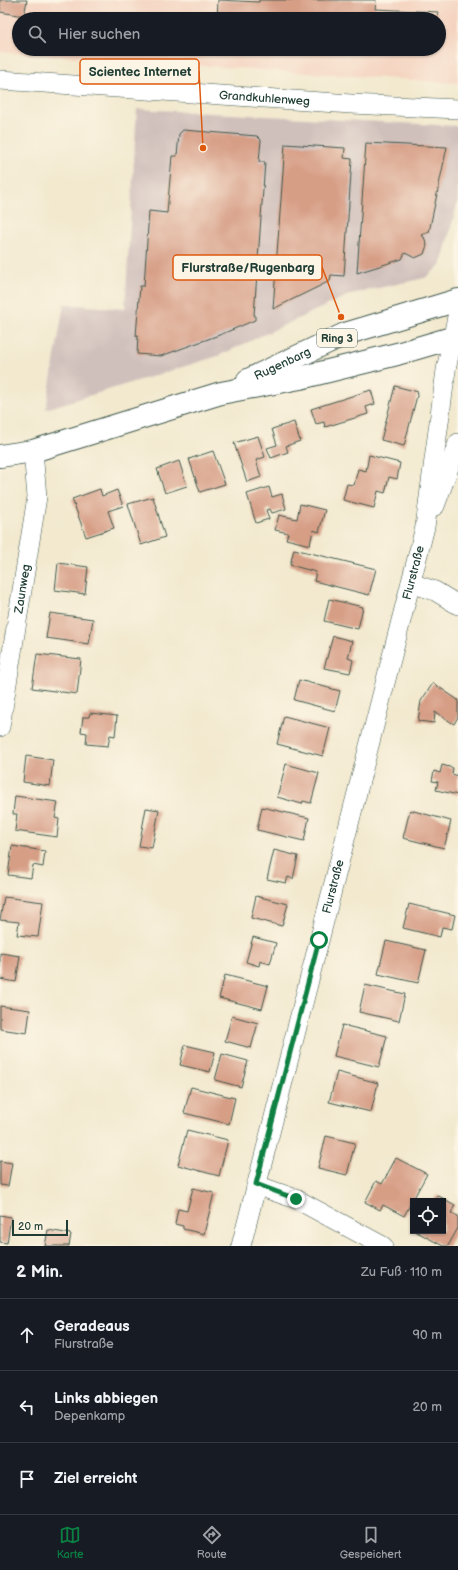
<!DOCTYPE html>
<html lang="de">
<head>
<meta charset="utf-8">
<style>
  body { margin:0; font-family:"Balsamiq Sans",sans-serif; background:#20242c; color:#f1f3f6 }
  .controls { position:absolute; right:12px; bottom:12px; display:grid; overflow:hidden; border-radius:0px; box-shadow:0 1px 3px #0004 }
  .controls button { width:36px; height:36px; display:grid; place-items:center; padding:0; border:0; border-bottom:1px solid #363941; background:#171b24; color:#f1f3f6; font:20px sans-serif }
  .scale { position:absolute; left:12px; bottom:10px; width:56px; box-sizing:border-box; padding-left:4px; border:2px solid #1f3d34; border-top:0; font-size:11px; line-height:14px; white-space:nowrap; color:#1f3d34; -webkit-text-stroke:3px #fcf5e5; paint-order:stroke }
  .stop { position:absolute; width:12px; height:12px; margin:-9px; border:3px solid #0b8043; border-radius:50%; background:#fff }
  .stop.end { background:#0b8043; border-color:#fff; box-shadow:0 1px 4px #0008 }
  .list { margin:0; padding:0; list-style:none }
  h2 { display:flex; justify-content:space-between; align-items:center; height:52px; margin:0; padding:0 16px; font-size:17px }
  h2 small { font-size:13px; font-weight:400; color:#9ea1a6 }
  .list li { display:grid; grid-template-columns:26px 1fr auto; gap:12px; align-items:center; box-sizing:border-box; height:72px; padding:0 16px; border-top:1px solid #363941 }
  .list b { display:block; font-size:15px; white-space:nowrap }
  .list p { margin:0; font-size:13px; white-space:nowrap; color:#9ea1a6 }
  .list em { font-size:13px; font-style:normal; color:#9ea1a6 }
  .icon { flex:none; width:22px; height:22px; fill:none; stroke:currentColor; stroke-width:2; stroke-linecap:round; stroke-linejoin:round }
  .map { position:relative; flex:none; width:458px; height:1246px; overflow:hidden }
  .search { position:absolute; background:#171b24; box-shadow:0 1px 3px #0004; left:12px; right:12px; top:12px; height:44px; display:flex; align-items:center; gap:10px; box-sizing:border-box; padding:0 14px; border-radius:22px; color:#9ea1a6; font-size:15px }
  .sheet { height:268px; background:#171b24 }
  nav { display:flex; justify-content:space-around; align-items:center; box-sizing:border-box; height:56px; border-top:1px solid #363941; background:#171b24; font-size:11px; color:#9ea1a6 }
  nav a { display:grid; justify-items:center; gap:2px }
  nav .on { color:#0b8043 }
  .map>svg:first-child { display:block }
  .built { fill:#f4d3c0; fill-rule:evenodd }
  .industrial { fill:#d0c0bc }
  .building { fill:#d79e86 }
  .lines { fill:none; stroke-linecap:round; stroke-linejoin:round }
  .minor-casing { stroke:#3f574b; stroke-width:20 }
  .major-casing { stroke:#3f574b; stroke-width:24 }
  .minor { stroke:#fff; stroke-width:19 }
  .major { stroke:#fff; stroke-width:22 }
  .route { stroke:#0b8043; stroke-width:5 }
  .labels { text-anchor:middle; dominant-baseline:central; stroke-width:3.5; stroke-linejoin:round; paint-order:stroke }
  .shield { fill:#fcf5e5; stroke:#617469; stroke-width:1 }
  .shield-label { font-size:11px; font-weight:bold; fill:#1f3d34 }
  .street-label { font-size:12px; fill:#1f3d34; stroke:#fcf5e5 }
  .leader { fill:none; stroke:#de580e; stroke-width:1.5 }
  .callout-dot { fill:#de580e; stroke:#fcf5e5; stroke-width:1.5 }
  .callout { fill:#fcf5e5; stroke:#de580e; stroke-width:1.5 }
  .callout-label { font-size:13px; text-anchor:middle; font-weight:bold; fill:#1f3d34 }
</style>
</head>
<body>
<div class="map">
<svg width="458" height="1246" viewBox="0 0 458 1246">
  <rect width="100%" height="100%" fill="#fcf5e5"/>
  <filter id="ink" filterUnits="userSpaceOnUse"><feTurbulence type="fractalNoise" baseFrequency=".025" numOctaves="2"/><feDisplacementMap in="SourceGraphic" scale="8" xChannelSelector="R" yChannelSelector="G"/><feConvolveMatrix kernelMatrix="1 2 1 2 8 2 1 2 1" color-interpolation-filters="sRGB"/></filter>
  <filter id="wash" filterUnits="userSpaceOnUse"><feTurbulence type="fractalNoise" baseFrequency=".012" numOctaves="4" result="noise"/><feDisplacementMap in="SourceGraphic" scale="16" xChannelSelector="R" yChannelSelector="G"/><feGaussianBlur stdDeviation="0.9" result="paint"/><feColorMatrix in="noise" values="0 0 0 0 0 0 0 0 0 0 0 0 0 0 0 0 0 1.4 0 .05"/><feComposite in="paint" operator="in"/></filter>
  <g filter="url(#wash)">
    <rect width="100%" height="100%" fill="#f2e9cf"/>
    <!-- built -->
    <path class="built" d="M0,0h458v83l-458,-31zM19,19h420v30h-420z"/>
    <!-- industrial -->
    <path class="industrial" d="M137,109l319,17 2,5v70l-17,64 -16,13 -74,16 -133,62 -172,53 18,-105 61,5z"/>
    <g id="blocks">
      <!-- building -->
      <path class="building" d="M0,0h27l-3,16 -24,-4z
        M218,0l41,2v-2h117l-1,9 63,3 -1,7h-220z
        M345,49h22v5z
        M183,130l74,6 4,4 -2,22h6l-11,153h1v5l-33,14 -61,22 -24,-2 1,-18h-2l4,-50h4l5,-75 18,2 5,-57h5l2,-22z
        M366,143l81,4 -18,85 -8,3 3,2 3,8 -3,9 -9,4 -10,-5 -3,6 -45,14z
        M285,144l60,4 -1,10 8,1 -8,117 -13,-1 -1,6 -57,28z
        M395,386l23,6 -14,54 -23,-6z
        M371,390l4,14 -9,3 2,7 -43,13 -1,-5 -8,2 -5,-15z
        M294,422l6,19 -14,5 2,6 -17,6 -4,-10 10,-3 -5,-16z
        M258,436l7,21 -9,3 5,17 -14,5 -13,-39z
        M213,451l12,33 -25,8 -11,-33z
        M369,455l31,8 -3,16 -8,-2 -4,16 -7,-2 -4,17 -31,-8 4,-16 7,1 4,-16 8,2z
        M179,461l8,25 -22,7 -8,-24z
        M269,487l3,10 10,-3 4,15 -14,4 -2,-4 -4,1 3,9 -13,4 -9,-29z
        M100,489l2,7 15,-6 6,16 -15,5 6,17 -28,9 -14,-38z
        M153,497l12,40 -24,8 -13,-41z
        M300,504l25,6 -6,22 -6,-2 -3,15 -24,-6 2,-6 -13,-3 4,-15 18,4z
        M294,549l82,20 -7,26 -55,-14 2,-9 -26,-7z
        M58,563l30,4 -3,27 -30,-4z
        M329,599l34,8 -5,22 -34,-8z
        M50,613l43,6 -4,25 -43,-6z
        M333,636l19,5 -4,17 5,2 -3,13 -26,-5z
        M37,654l44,5 -4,35 -45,-6z
        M299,680l41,11 -5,20 -41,-11z
        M433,683l25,17v17l-4,7 -19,-12 -1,11 -16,-2 3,-20z
        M90,713l27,3 -2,20 -5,-1 -2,11 -22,-2 1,-11 -6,-1 2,-15h6z
        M284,716l46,12 -7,28 -46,-12z
        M26,756l27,4 -3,26 -27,-4z
        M286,764l33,9 -8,30 -8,-2 -1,3 -25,-7z
        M442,765l11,3 -1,6 6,2v19l-22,-5 2,-8 -6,-1 2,-10 6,2z
        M15,796l43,6 -3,16 4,1 -2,18 -42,-6 2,-17h-4z
        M262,807l47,11 -5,23 -47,-11z
        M146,808l13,2 -7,38 -13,-2z
        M410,810l41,11 -7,27 -41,-10z
        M12,846l33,5 -2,16 -10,-2 -2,13 -23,-3z
        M274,850l24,6 -5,23 -5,-2 -2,6 -19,-4z
        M256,896l32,8 -6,22 -31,-8z
        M4,897l39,5 -5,35 -21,-2 2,-13 -19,-2z
        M409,904l46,11 -3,14 -10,-2 -2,10 -37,-9z
        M253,937l23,6 -6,21 -10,-3 -1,5 -13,-4z
        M386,941l40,9 -8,33 -40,-9z
        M0,953l20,3 -4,26 -16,-3z
        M225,975l43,11 -6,23 -43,-11z
        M365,985l40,9 -6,27 -40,-9z
        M0,1006l30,4 -3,23 -27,-4z
        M232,1016l26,7 -7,25 -26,-7z
        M342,1025l45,11 -8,31 -45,-11z
        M185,1045l30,7 -5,20 -30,-7z
        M222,1054l26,7 -7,26 -26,-7z
        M337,1072l41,11 -7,29 -42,-10z
        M191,1087l44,11 -6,26 -45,-11z
        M187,1130l41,10 -9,36 -41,-11z
        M326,1136l29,7 -8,32 -29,-7z
        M396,1158l31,16 -23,42 -21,-11 -3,5 -15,-8 11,-21 6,3z
        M0,1161l12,2 -4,23 -8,-1z
        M193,1188l21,5 -10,41 -21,-5v-3l-8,-2 3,-15 9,2z
        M437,1195l18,10 -4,8 7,3v12l-10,18h-5l-28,-15h28v-30h-10z
        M0,1215l11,2 -4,26 -7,-1z
        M48,1230l23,4 -2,12h-24z"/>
    </g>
  </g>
  <g filter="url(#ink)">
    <use href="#blocks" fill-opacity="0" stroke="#3f574b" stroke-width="1"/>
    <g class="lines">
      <defs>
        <g id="minor">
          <path id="s1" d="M0,80l351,24 107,5"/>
          <path d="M435,506l23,-63"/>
          <path d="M411,583l24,8 23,14"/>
          <path id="s2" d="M0,727l37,-230 -4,-46"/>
          <path d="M256,1185l40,14 87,47"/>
          <path id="s3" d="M241,1246l184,-719 21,-157 12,-58"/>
        </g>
        <g id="major">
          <path id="s4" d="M248,380l97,-46 113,-34"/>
          <path d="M0,456l33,-5 188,-58 79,-15 97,-24 61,-18"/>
        </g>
      </defs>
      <!-- minor casing -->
      <use href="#minor" class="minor-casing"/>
      <!-- major casing -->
      <use href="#major" class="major-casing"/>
      <!-- minor -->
      <use href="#minor" class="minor"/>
      <!-- major -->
      <use href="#major" class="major"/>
    </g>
  </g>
  <g class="lines" filter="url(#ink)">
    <!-- route -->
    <path class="route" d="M296,1199l-40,-15 63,-244"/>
  </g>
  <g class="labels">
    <!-- shield labels -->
    <rect class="shield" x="317" y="329" width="40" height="18" rx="3"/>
    <g class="shield-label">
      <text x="337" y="338">Ring 3</text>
    </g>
    <!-- street labels -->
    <g class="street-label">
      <text stroke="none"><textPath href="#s1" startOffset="265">Grandkuhlenweg</textPath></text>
      <text stroke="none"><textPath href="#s4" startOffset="38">Rugenbarg</textPath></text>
      <text stroke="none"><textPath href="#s3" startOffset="695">Flurstraße</textPath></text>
      <text stroke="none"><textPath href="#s2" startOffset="140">Zaunweg</textPath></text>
      <text stroke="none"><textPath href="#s3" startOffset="371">Flurstraße</textPath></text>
    </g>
  </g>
  <!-- callouts -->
  <path class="leader" d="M203 148L199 71M341 317L322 267"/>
  <g class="callout-dot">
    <circle cx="203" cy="148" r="4"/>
    <circle cx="341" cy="317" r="4"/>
  </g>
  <g class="callout">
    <rect x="80" y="59" width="119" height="25" rx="4"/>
    <rect x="173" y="255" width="149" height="25" rx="4"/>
  </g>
  <g class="callout-label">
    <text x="140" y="76">Scientec Internet</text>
    <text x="248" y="272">Flurstraße/Rugenbarg</text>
  </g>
</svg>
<div class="controls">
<button><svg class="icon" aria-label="locate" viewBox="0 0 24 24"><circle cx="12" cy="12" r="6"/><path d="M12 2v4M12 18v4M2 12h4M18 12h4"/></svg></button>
</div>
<div class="scale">20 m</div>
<div class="stop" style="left:319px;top:940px"></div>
<div class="stop end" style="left:296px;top:1199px"></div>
<div class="search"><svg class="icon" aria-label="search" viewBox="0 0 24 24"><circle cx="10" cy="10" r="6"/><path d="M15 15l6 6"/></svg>Hier suchen</div>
</div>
<section class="sheet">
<h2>2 Min.<small>Zu Fuß · 110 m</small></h2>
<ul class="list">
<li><svg class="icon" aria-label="ahead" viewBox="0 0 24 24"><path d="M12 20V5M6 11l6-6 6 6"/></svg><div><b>Geradeaus</b><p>Flurstraße</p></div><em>90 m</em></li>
<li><svg class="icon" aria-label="left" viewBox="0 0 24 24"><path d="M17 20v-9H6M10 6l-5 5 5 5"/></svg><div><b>Links abbiegen</b><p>Depenkamp</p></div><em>20 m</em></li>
<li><svg class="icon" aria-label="arrive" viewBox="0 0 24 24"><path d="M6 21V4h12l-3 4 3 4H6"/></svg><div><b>Ziel erreicht</b></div></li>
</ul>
</section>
<nav>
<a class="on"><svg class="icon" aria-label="map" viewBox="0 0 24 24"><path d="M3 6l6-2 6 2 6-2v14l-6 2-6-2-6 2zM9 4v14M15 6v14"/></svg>Karte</a>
<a><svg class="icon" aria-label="directions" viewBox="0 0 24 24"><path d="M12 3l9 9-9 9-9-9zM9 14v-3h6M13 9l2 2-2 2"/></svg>Route</a>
<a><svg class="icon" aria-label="saved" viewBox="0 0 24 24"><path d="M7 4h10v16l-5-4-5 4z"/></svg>Gespeichert</a>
</nav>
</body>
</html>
